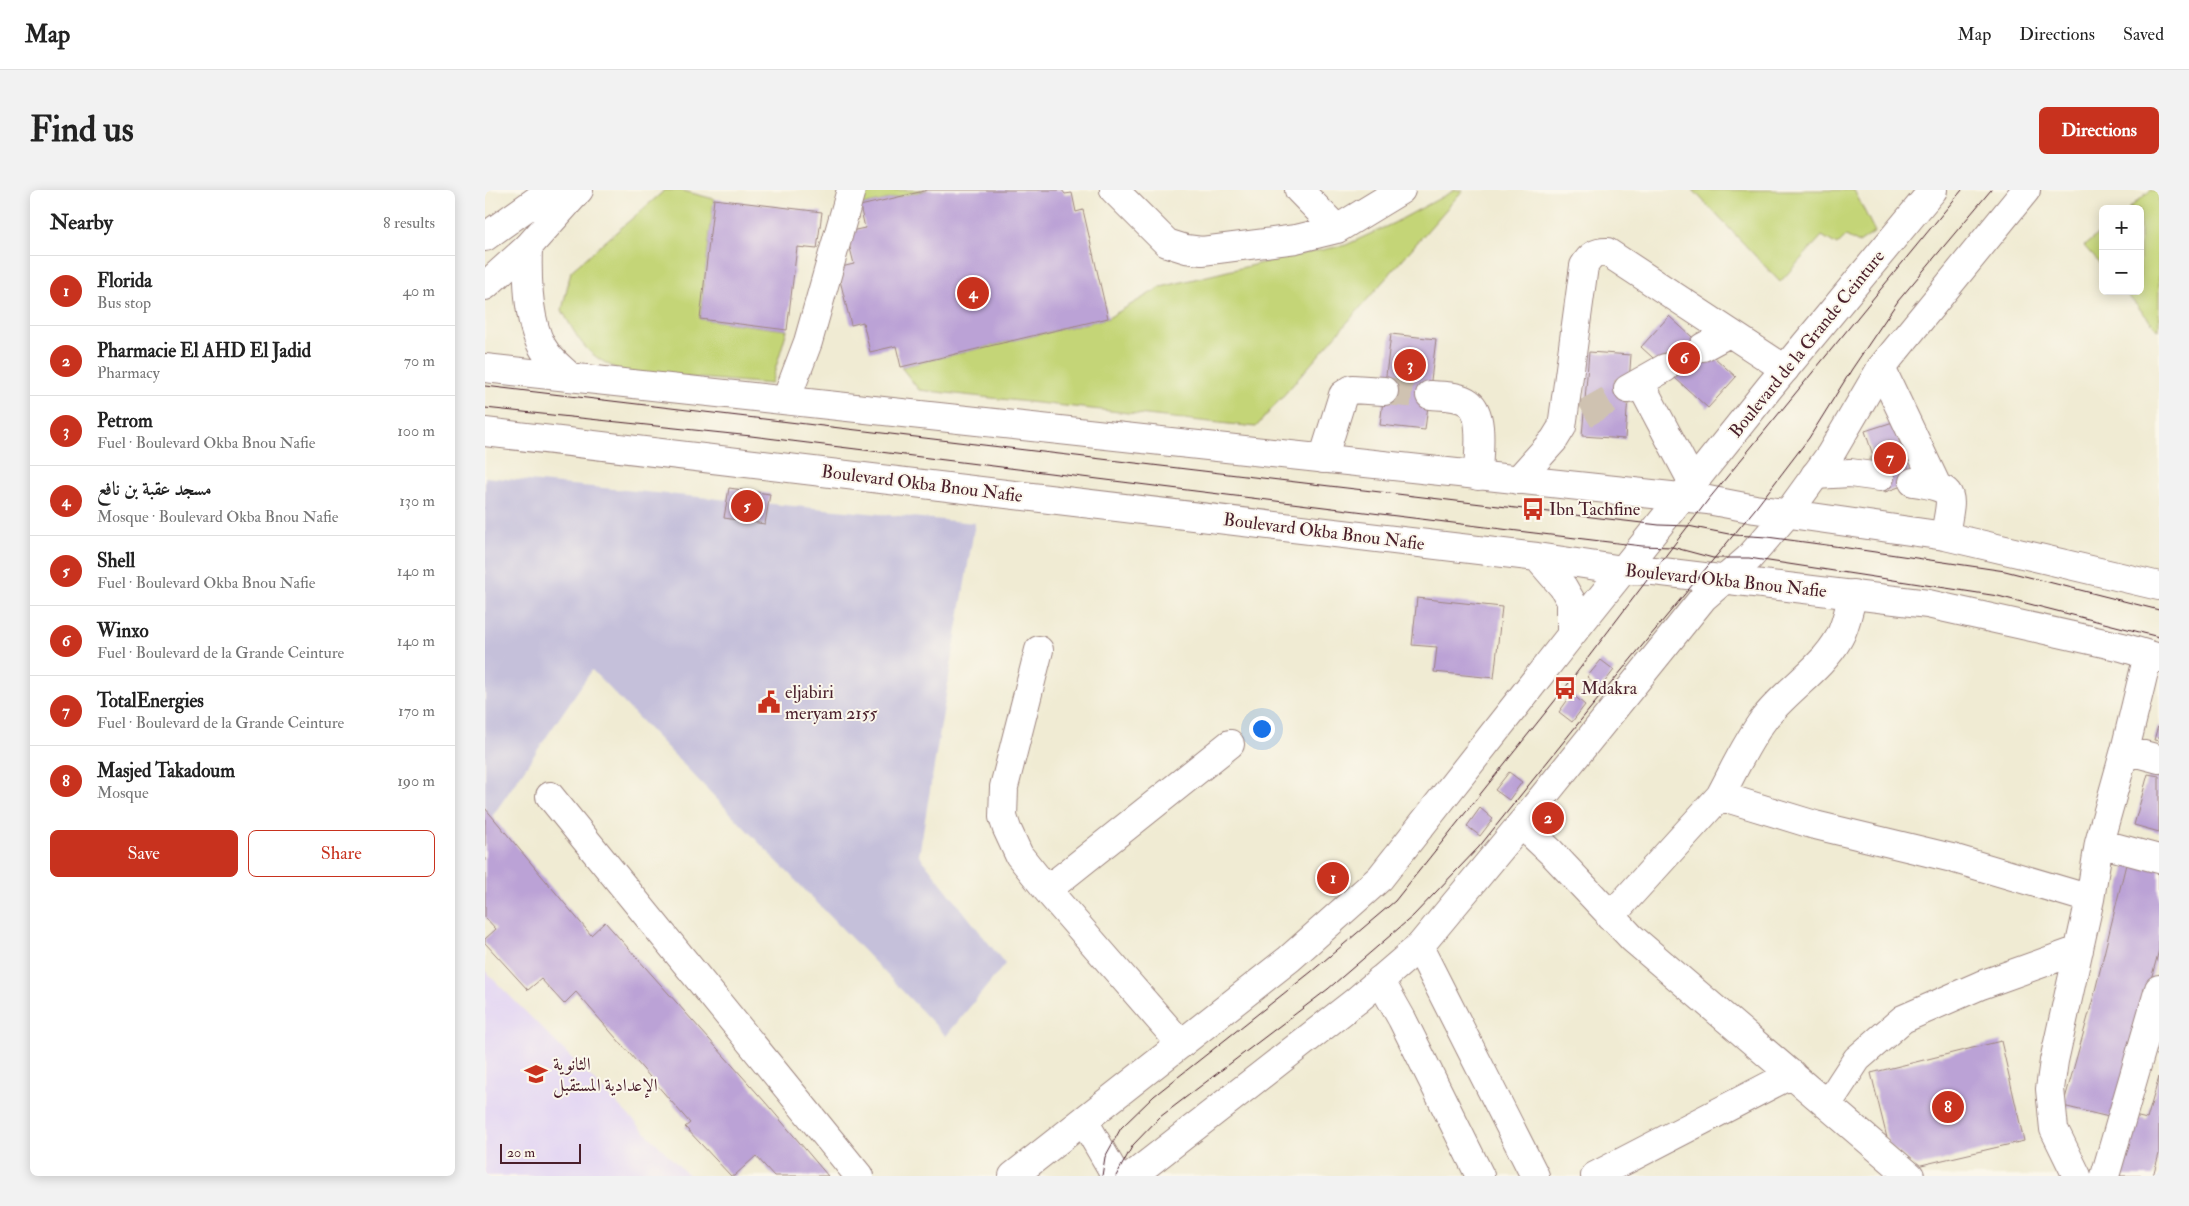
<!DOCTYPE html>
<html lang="en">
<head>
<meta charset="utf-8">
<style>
  body { margin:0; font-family:"IM FELL Double Pica",Amiri,serif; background:#f2f2f2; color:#222 }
  .controls { position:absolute; right:15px; top:15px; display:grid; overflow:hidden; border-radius:8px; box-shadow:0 2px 12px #0003 }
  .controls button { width:45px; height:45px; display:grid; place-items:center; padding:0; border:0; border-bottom:1px solid #e0e0e0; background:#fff; color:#222; font:25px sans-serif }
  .scale { position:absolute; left:15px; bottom:12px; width:81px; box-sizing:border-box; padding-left:5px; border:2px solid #4a1f2b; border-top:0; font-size:14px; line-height:18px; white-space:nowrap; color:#4a1f2b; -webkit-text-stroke:4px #fbf7ec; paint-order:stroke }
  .you { position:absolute; left:776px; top:538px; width:18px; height:18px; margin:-12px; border:4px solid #fff; border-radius:50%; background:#1a73e8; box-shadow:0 0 0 8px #1a73e833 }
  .badge { display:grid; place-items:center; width:32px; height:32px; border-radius:50%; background:#c8321e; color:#fff; font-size:16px; font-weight:700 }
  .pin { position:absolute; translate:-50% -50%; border:2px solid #fff; box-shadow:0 1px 5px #0006 }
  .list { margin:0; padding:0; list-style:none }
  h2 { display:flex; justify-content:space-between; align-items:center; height:65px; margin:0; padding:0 20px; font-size:21px }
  h2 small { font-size:16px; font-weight:400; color:#767676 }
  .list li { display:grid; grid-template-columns:32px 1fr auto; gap:15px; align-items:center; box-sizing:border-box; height:70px; padding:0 20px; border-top:1px solid #e0e0e0 }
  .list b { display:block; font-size:19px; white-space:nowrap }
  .list p { margin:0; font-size:16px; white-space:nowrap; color:#767676 }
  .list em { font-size:16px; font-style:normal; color:#767676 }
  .actions { display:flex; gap:10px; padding:15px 20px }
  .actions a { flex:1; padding:11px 0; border:1px solid #c8321e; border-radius:8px; text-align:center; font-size:18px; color:#c8321e }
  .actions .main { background:#c8321e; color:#fff }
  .map { position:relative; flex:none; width:1674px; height:986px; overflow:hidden; border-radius:8px }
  header { display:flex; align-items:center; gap:30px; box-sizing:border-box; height:70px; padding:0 25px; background:#fff; border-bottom:1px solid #e0e0e0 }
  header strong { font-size:24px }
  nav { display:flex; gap:28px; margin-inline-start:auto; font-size:18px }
  .intro { display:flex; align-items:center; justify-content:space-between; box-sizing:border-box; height:120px; padding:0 30px }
  h1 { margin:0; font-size:35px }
  .button { padding:12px 22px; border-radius:8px; background:#c8321e; color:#fff; font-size:18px; font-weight:700 }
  main { display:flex; gap:30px; padding:0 30px }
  aside { flex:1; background:#fff; border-radius:8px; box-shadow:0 2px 12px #0003 }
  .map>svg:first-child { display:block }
  .built { fill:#e2d4f3 }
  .industrial { fill:#c5c0da }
  .green { fill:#c4d577; stroke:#877a51 }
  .building { fill:#bba2d6 }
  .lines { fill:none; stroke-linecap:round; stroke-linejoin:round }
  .minor-tunnel { stroke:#cfc2b1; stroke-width:28; stroke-dasharray:28 14; stroke-linecap:butt }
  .minor-casing { stroke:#9d857f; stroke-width:30 }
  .major-casing { stroke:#9d857f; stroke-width:30 }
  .minor { stroke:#fff; stroke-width:28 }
  .major { stroke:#fff; stroke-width:28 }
  .tram { stroke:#4a1f2b; stroke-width:1 }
  .labels { text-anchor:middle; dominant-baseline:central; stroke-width:4; stroke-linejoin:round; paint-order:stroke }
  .street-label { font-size:18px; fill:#4a1f2b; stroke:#fbf7ec }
  .poi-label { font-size:18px; fill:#4a1f2b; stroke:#fbf7ec; text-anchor:start }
</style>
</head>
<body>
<header>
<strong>Map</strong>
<nav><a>Map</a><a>Directions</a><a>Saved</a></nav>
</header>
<div class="intro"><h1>Find us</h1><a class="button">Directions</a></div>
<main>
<aside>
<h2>Nearby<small>8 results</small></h2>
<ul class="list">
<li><span class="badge">1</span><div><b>Florida</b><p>Bus stop</p></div><em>40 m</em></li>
<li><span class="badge">2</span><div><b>Pharmacie El AHD El Jadid</b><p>Pharmacy</p></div><em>70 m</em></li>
<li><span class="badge">3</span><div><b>Petrom</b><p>Fuel · Boulevard Okba Bnou Nafie</p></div><em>100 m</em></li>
<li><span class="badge">4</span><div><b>مسجد عقبة بن نافع</b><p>Mosque · Boulevard Okba Bnou Nafie</p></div><em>130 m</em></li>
<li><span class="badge">5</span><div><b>Shell</b><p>Fuel · Boulevard Okba Bnou Nafie</p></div><em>140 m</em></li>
<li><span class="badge">6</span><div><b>Winxo</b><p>Fuel · Boulevard de la Grande Ceinture</p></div><em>140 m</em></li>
<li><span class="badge">7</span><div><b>TotalEnergies</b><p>Fuel · Boulevard de la Grande Ceinture</p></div><em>170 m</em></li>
<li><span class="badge">8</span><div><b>Masjed Takadoum</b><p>Mosque</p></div><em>190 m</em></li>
</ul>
<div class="actions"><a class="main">Save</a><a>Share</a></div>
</aside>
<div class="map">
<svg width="1674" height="986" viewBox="0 0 1674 986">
  <rect width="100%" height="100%" fill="#fbf7ec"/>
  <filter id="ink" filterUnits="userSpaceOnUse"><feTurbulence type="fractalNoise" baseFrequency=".02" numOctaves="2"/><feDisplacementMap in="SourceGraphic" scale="10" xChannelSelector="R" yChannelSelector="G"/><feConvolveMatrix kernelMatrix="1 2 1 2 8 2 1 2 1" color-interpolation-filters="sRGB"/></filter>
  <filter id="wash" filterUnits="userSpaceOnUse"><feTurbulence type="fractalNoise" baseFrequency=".0096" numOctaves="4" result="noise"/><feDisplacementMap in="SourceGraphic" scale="20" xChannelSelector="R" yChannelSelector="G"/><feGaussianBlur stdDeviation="1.12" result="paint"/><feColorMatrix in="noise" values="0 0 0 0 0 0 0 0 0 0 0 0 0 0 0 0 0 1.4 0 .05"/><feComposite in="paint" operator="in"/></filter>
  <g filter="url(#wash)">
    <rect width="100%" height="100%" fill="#f0ebd3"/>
    <!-- built -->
    <path class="built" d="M0,781l204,205h-204z"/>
    <!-- industrial -->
    <path class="industrial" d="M0,287l490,46 -56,332 86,109 -59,72 -354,-366 -107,157z"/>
    <!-- green -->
    <path class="green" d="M180,0h15l34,9 -14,120 87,11 -16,54 -147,-12c-37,-16 -43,-27 -62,-62l9,-39z
      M373,0h70l-68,16z
      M970,0h8l-207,237 -337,-37 -18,-23 207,-49 53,-31 117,-28 68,-14 48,-22z
      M1208,0h161l21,42 -16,11 -13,-7 -9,9 -15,-9 -42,46z
      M1666,0h8v141l-35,-40h16v-82h-12z
      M1618,40v37l-19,-21z"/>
    <g id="blocks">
      <!-- building -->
      <path class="building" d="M443,0h134l3,4 7,-1 4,19 7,-2 25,108 -207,49 -5,-21 -26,6 -7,-30 -12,3 -14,-57 17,-4 -8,-32 19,-4 -5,-22z
        M229,9l108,13 -5,37 -20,-2 -10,83 -87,-11z
        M1184,126l67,61 -28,31 -67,-61z
        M906,144l45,5 -11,91 -45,-5z
        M1104,162l42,3 -6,84 -43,-3z
        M1408,232l20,60 -28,10 -20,-61z
        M244,298l41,6 -5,30 -41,-6z
        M932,408l85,9 -8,71 -60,-6 3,-25 -25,-2z
        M1116,470l13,10 -14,18 -13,-11z
        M1087,504l13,11 -13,17 -13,-10z
        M1673,536h1v15l-5,-1z
        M1024,582l13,10 -13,18 -14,-10z
        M1663,584l11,2v56l-25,-7z
        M0,618l106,127 14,-13 160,180 63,74h-54l-18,-20 -22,20h-3l-46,-49 5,-4 -114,-131 -12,12 -23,-25 -13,11 -43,-47v-4l11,-10 -11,-12z
        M995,618l13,11 -13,17 -13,-10z
        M1642,670l32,7v83l-46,168 -50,-12 30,-107z
        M1516,851l23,100 -107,25 -28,-20 -18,-73z
        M1674,887v77l-6,22h-39l16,-61 17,4z"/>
    </g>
  </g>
  <g filter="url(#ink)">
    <use href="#blocks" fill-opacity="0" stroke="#9d857f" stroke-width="1"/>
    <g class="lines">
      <!-- minor-tunnel -->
      <path class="minor-tunnel" d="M1180,178l38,-21
        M899,201l46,4
        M1099,224l44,-25
        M1393,279l23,-22"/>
      <defs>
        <path id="minor" d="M629,0l53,53 19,6 16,2 94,-12 41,-10 64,-39
          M814,0l38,39
          M0,47l66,-47
          M0,96l43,-39 51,-57
          M1218,157l26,-14
          M1396,178l56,118
          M1155,193l53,100
          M1143,199l37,-21
          M945,205c12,1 29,0 39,8 16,12 9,53 9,73
          M301,210l22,-58 43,-152
          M838,269l20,-64 9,-6 32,2
          M1330,285l35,-2 30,4
          M1033,290l36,-40 8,-13 22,-161c6,-10 11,-14 23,-14l178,117
          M1428,292c47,7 38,12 32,54
          M554,460l-35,137 -1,30 4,12 12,26 28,35 134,154
          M1640,560l34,9
          M65,606l309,380
          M1235,606c14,-26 26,-53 44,-77 22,-29 57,-49 75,-81 7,-12 10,-30 14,-44
          M1036,634l30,28 81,86 278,238
          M1614,653l60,16
          M562,700l183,-146
          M1125,727l110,-121 95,29 137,33 138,41
          M934,757l116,229
          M895,790l22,39 78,157
          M1342,915l30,-46 46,-40 78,-34 98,-35
          M599,931l32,55
          M1110,986l197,-102
          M1592,986l-23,-47 -4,-40 4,-28 36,-162 9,-56 26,-93 23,-95
          M1620,986l54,-187"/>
        <path id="major" d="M43,57c-1,31 -1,81 19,107 6,8 15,15 22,22
          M0,178l1223,132 47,9 190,27 214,50
          M0,242l1052,125 86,13 31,1 274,33 194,43 37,11
          M1052,367l26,30 8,14v34
          M528,986l276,-217 91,-81 191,-243 198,-247 164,-198
          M647,986l224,-175 63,-54 102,-123 182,-226 46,-40 39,-45 42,-58 51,-87 145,-178"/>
      </defs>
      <!-- minor casing -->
      <use href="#minor" class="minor-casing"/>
      <!-- major casing -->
      <use href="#major" class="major-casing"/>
      <!-- minor -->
      <use href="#minor" class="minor"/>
      <!-- major -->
      <use href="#major" class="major"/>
      <!-- tram -->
      <path class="tram" d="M0,196l1174,139 29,1 46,9 33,2 67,9 171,25 154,39
        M0,218l266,28 775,96 116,14 30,1 41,11h36l249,38 161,41
        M617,986l3,-19 16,-29 33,-32 157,-124 84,-71 170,-213 143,-188 254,-310
        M631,986l17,-31 27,-28 168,-128 85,-73 66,-69 110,-137 166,-201 54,-71 43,-69 46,-68 93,-111"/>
    </g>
  </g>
  <!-- icons -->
  <defs>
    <symbol id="bus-bare" viewBox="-9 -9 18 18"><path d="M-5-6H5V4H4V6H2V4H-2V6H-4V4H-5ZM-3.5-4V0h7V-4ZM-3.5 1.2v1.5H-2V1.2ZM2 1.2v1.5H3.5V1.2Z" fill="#c8321e" stroke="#fbf7ec" stroke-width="2.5" paint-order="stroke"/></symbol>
    <symbol id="civic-bare" viewBox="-9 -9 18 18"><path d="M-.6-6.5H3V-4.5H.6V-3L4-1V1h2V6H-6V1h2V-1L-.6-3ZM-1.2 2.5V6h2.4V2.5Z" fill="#c8321e" stroke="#fbf7ec" stroke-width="2.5" paint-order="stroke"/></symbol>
    <symbol id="university-bare" viewBox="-9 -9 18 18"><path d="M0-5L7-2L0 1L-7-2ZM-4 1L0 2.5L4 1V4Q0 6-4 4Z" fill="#c8321e" stroke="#fbf7ec" stroke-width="2.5" paint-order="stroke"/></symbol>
  </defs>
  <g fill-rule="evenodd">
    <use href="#bus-bare" x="1032" y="303" width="32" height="32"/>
    <use href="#bus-bare" x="1064" y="482" width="32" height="32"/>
    <use href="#civic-bare" x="268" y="496" width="32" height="32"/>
    <use href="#university-bare" x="35" y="868" width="32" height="32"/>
  </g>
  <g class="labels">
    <!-- street labels -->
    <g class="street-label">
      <text transform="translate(1322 154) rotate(-51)">Boulevard de la Grande Ceinture</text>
      <text transform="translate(437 294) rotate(7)">Boulevard Okba Bnou Nafie</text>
      <text transform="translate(839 342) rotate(7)">Boulevard Okba Bnou Nafie</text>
      <text transform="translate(1241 391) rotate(6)">Boulevard Okba Bnou Nafie</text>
    </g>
    <!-- poi labels -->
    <g class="poi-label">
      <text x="1064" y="319">Ibn Tachfine</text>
      <text x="1096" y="498">Mdakra</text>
      <text x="300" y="502">eljabiri<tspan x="300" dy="21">meryam 2155</tspan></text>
      <text x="68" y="874">الثانوية<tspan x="68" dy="21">الإعدادية المستقبل</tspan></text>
    </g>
  </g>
</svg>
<div class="controls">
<button>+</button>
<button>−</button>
</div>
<div class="scale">20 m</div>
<div class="you"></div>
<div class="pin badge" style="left:848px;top:688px">1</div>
<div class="pin badge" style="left:1063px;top:628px">2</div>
<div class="pin badge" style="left:925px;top:175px">3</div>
<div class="pin badge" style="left:488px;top:103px">4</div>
<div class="pin badge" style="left:262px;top:316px">5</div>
<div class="pin badge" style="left:1199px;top:168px">6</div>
<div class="pin badge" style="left:1405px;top:268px">7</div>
<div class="pin badge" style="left:1463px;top:917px">8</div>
</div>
</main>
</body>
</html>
